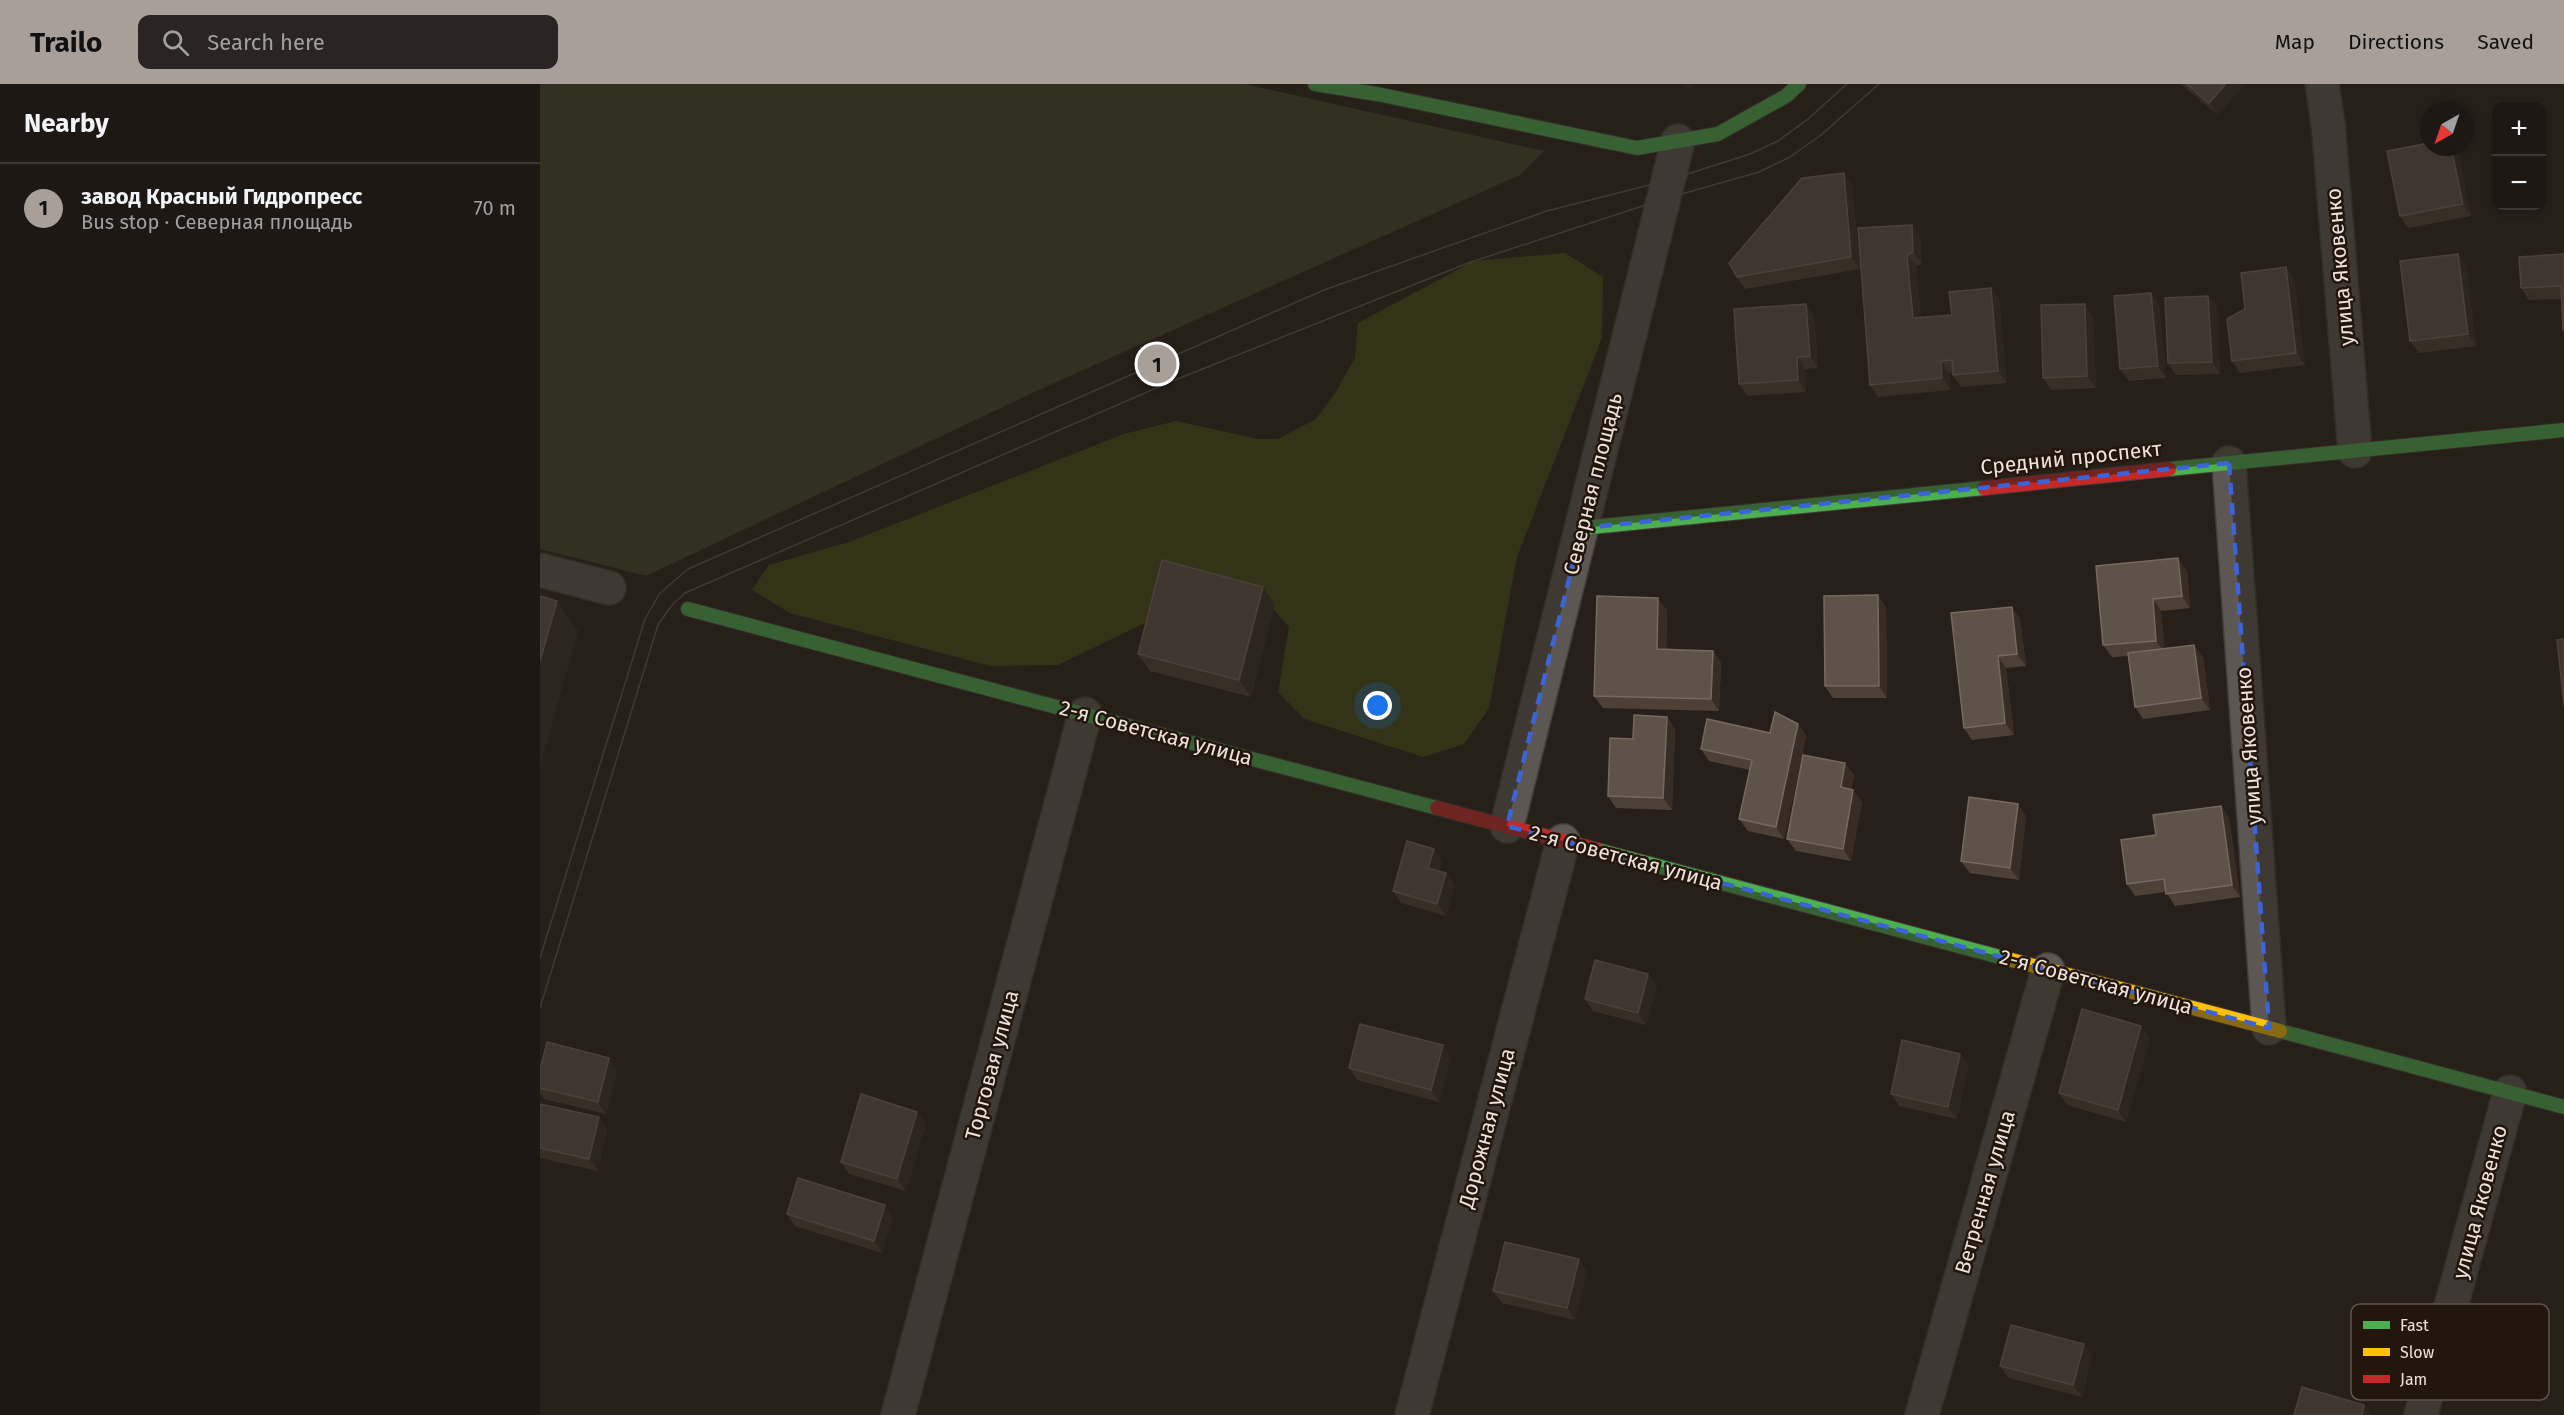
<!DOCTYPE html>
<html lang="en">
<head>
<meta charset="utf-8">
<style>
  body { margin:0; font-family:"Fira Sans",sans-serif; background:#2a2522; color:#f1f3f6 }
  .controls { position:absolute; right:18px; top:18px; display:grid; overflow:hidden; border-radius:12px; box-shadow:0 3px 9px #0003 }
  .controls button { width:54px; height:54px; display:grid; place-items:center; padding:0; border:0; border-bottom:2px solid #3b3734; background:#1d1814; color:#f1f3f6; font:30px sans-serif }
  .compass { position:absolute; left:1880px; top:18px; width:54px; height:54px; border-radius:50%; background:#1d1814; box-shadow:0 3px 9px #0003; rotate:220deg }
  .you { position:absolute; left:838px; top:622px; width:21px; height:21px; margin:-15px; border:4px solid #fff; border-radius:50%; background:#1a73e8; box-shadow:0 0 0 9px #1a73e833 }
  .badge { display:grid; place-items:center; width:39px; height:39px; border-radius:50%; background:#a89f98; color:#111; font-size:20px; font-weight:700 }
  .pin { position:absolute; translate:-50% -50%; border:3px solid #fff; box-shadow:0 2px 6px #0006 }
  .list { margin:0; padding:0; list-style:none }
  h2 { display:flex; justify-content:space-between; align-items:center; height:78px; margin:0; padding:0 24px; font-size:26px }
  h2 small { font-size:20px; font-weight:400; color:#a0a0a0 }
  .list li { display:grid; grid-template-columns:39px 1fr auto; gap:18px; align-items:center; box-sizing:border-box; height:90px; padding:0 24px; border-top:2px solid #3b3734 }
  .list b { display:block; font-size:22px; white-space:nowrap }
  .list p { margin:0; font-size:20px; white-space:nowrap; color:#a0a0a0 }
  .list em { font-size:20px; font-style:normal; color:#a0a0a0 }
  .icon { flex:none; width:33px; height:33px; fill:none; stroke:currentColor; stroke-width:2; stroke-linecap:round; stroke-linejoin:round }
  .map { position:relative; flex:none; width:2024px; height:1331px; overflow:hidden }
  header { display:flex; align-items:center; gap:36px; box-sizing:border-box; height:84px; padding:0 30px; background:#a89f98; color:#111 }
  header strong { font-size:28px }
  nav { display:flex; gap:33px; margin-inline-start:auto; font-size:21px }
  .search { width:420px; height:54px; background:#2a2522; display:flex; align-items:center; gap:15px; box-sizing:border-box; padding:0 21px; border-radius:12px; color:#a0a0a0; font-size:22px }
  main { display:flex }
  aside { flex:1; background:#1d1814 }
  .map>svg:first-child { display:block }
  .green { fill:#41442a }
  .forest { fill:#444a18 }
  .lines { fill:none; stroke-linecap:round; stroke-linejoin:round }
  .street-casing { stroke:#433d39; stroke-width:36 }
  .fast-casing { stroke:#433d39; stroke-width:16 }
  .slow-casing { stroke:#433d39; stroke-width:16 }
  .jam-casing { stroke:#433d39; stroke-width:16 }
  .street { stroke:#5d5753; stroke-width:33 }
  .fast { stroke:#4caf50; stroke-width:14 }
  .slow { stroke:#ffc107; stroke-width:14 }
  .jam { stroke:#c62828; stroke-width:14 }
  .tram { stroke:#5d5753; stroke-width:1.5 }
  .wall { fill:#4d4137 }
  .shaded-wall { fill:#372d24 }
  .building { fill:#5e5349; stroke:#756960; stroke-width:1.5 }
  .marked { fill:none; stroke:#3c64d9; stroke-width:4.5; stroke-dasharray:12 8; stroke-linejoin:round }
  .labels { text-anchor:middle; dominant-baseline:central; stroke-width:5; stroke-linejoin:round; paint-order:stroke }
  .street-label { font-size:21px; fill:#ede3dc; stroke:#23160c }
  .key { fill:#23160c; stroke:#60544a; stroke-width:1.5 }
  .key-label { font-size:16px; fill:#ede3dc }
</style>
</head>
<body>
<header>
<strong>Trailo</strong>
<div class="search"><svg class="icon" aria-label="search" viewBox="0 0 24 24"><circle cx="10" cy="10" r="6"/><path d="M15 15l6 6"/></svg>Search here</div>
<nav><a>Map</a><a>Directions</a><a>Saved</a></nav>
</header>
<main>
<aside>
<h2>Nearby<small></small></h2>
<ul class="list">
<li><span class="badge">1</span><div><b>завод Красный Гидропресс</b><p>Bus stop · Северная площадь</p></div><em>70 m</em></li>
</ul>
</aside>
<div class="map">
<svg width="2024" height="1331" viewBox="0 0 2024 1331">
  <rect width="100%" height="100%" fill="#27201a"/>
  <!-- green -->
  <path class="green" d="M0,0h704l300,67 -24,24 -488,218 -386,183 -106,-27z"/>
  <!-- forest -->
  <path class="forest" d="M1025,169l38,24 -1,61 -85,219 -28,151 -25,36 -41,13 -118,-38 -27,-27 11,-65 -16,-18 -118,9 -97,47 -68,1 -200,-53 -38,-23 17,-25 80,-23 275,-108 52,-13 82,18h20l38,-20 19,-26 20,-35 3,-35 116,-62z"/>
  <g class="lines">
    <defs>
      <path id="street" d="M1782,0l6,39 27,328
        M1689,379l40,565
        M0,486l69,18
        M967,742l171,-685
        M358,1331l187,-701
        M872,1331l151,-574
        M1382,1331l126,-445
        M1881,1331l89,-323"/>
      <path id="fast" d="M775,0l62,10 260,54 81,-14 68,-38 13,-12
        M1629,385l395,-39
        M1042,444l402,-40
        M148,525l749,199
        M1057,766l414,110
        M1740,947l284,76"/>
      <path id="slow" d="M1471,876l269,71"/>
      <path id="jam" d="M1444,404l185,-19
        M897,724l160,42"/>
    </defs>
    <!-- street casing -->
    <use href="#street" class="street-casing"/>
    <!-- fast casing -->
    <use href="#fast" class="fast-casing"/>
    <!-- slow casing -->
    <use href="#slow" class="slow-casing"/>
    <!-- jam casing -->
    <use href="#jam" class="jam-casing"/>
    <!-- street -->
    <use href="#street" class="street"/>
    <!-- fast -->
    <use href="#fast" class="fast"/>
    <!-- slow -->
    <use href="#slow" class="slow"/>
    <!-- jam -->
    <use href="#jam" class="jam"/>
    <!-- tram -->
    <path class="tram" d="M0,874l105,-339 15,-26 28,-24 636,-279 223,-79 122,-31 81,-26 28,-13 30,-22 39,-35
      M0,924l118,-383 14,-20 13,-12 485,-211 298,-119 196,-64 95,-27 31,-15 31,-22 58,-51"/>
  </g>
  <!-- wall -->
  <path class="wall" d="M1641,0h63l-26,31z
    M1918,67l13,65 -63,12 -8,-12z
    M1312,101l8,84 -115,20 -8,-12z
    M1372,141l8,12 2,27 -6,2 5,52 31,-3 39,-27 8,12 8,83 -46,4 -8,-12v-2h-4l2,17 -73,7 -8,-12z
    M1918,170l8,12 10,80 -57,7 -9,-12z
    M2024,170v77l-2,-32 -33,1 -8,-12z
    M1746,183l8,12 11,86 -65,8 -8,-12 13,-52z
    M1611,209l8,12 7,73 -37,3 -9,-12z
    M1668,212l9,12 3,66 -44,1 -8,-12z
    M1266,220l8,12 4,52 -13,1 1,23 -59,4 -8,-12z
    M1553,232l3,72 -45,2 -8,-12z
    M1556,482l91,4 3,38 -29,3 3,38 30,-4 9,12 7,53 -67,9 -8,-12 -7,-51 -16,1 -9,-12z
    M723,503l12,17 -24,93 -101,-26 -12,-17z
    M1346,523l1,91h-54l-8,-12z
    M1127,526l-1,40 47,1 8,12 -2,48 -116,-3 -9,-12z
    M1411,529l69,6 6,47 -20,2 8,67 -42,5 -8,-12z
    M1127,633l8,12 -3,81 -56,-2 -8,-12 25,-57z
    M1258,640l8,12 -22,103 -36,-8 -9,-12 11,-49 -41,-9 -8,-12 69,-16z
    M1314,691l-3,14 11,13 -11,59 -55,-10 -9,-12z
    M1681,722l8,12 11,79 -65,9 -9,-14 -31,4 -8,-12z
    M1486,732l-7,64 -49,-7 -9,-12z
    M894,765l8,12 -3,10 7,2 9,12 -9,31 -45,-13 -8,-12z
    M1108,890l9,12 -11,39 -53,-14 -8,-12z
    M1610,954l-24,84 -59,-17 -8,-12z
    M1420,970l8,11 -11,54 -58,-13 -8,-12z
    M911,973l-12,45 -82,-22 -8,-12z
    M0,986h77l-11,44 -62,-15 -4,-6z
    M0,1020l67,25 -9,42 -58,-13z
    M377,1028l9,12 -20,67 -57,-17 -8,-12z
    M345,1121l8,12 -11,36 -87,-27 -8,-12z
    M1047,1187l-12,49 -73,-17 -9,-12z
    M1544,1260l8,12 -10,41 -73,-19 -9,-12z"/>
  <!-- shaded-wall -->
  <path class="shaded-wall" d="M1145,0h9l-6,7 -4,-6z
    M1686,0h18l-26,31 -9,-12z
    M1911,63h4l3,4 13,65 -8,-12z
    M1304,89l8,12 8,84 -9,-12z
    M1372,141l8,12 2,27 -9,-12z
    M1918,170l8,12 10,80 -8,-12z
    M1367,171l9,11 6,64 -9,-12z
    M1746,183l8,12 11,86 -9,-12z
    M1451,204l8,12 8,83 -9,-12z
    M1611,209l8,12 7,73 -8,-12z
    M1668,212l9,12 3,66 -8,-12z
    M1266,220l8,12 4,52 -8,-12z
    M1545,220l8,12 3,72 -9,-12z
    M1257,273l8,12 1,23 -8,-12z
    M1401,277l8,12 2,17 -9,-12z
    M1638,474l9,12 3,38 -8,-12z
    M723,503l12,17 -24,93 -12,-17z
    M1338,511l8,12 1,91 -8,-12z
    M1118,514l9,12 -1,51 -9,-12z
    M1613,515l8,12 4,42 -9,-12z
    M17,517l21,30 -38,137v-107z
    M1472,523l8,12 6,47 -9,-12z
    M1654,561l9,12 7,53 -9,-12z
    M1173,567l8,12 -2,48 -8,-12z
    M1458,572l8,12 8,67 -9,-12z
    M1127,633l8,12 -3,81 -9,-12z
    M1258,640l8,12 -22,103 -8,-12z
    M1305,679l9,12 -4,24 -9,-12z
    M1313,706l9,12 -11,59 -8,-12z
    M1478,720l8,12 -7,64 -9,-12z
    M1681,722l8,12 11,79 -8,-12z
    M894,765l8,12 -5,19 -9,-12z
    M906,789l9,12 -9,31 -9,-12z
    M1108,890l9,12 -11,39 -8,-12z
    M1601,942l9,12 -24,84 -8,-12z
    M903,961l8,12 -12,45 -8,-12z
    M1420,970l8,11 -11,54 -9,-12z
    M69,974l8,12 -11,44 -8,-12z
    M377,1028l9,12 -20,67 -9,-12z
    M59,1033l8,12 -9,42 -9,-12z
    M345,1121l8,12 -11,36 -8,-12z
    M1039,1175l8,12 -12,49 -8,-12z
    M1544,1260l8,12 -10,41 -9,-12z
    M1824,1321l8,10h-10z"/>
  <!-- building -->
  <path class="building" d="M1647,0h39l-17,19z
    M1889,59v4h22l12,57 -63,12 -13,-65z
    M1304,89l7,84 -114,20 -8,-14 73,-85z
    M1372,141l1,27 -6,3 6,63 39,-3 -3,-23 42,-4 7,83 -45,4 -1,-15 -11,1 1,17 -72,7 -12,-157z
    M1918,170l10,80 -58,7 -10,-80z
    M2024,170v76h-1l-2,-44 -40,2 -2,-31z
    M1746,183l10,86 -64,8 -5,-42 18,-10 -4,-36z
    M1611,209l7,73 -38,3 -6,-73z
    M1668,212l4,66 -44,1 -3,-65z
    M1266,220l4,52 -13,1 1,23 -59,4 -5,-75z
    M1545,220l2,72 -44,2 -2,-73z
    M1638,474l4,38 -29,3 3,42 -53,4 -7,-79z
    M622,476l101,27 -24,93 -101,-26z
    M1338,511l1,91h-54l-1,-90z
    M0,512l17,5 -17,60z
    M1057,512l61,2 -1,51 56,2 -2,48 -117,-3z
    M1472,523l5,47 -19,2 7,67 -41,5 -13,-115z
    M2024,555v66l-7,-65z
    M1654,561l7,53 -66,9 -7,-54z
    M1235,628l23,12 -22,103 -37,-8 13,-59 -51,-11 6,-30 63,14z
    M1094,631l33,2 -4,81 -55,-2 2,-58 23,1z
    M1263,671l42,8 -4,24 12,3 -10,59 -56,-10z
    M1429,713l49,7 -8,64 -49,-7z
    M1681,722l11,79 -66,9 -2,-15 -37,5 -6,-44 35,-5 -3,-20z
    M867,757l27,8 -6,19 18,5 -9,31 -44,-13z
    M1055,876l53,14 -10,39 -53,-14z
    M1542,925l59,17 -23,84 -59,-17z
    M820,940l83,21 -12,45 -82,-22z
    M1362,956l58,14 -12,53 -57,-13z
    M7,958l62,16 -11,44 -58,-14v-18z
    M321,1010l56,18 -20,67 -56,-17z
    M0,1020l59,13 -10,42 -49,-11z
    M258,1094l87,27 -11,36 -87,-27z
    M965,1158l74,17 -12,49 -74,-17z
    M1471,1241l73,19 -11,41 -73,-19z
    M1762,1303l62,18 -2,10h-68z"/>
  <!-- marked area -->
  <path d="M0 0H2024V1331H0ZM1689,379l40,565 -762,-202 75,-298z" fill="#27201a" fill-opacity=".55" fill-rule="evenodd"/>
  <path class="marked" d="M1689,379l40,565 -762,-202 75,-298z"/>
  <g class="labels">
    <!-- street labels -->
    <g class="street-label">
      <text transform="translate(1800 183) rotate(-95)">улица Яковенко</text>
      <text transform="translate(1531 374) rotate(-6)">Средний проспект</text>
      <text transform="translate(1053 400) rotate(-76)">Северная площадь</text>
      <text transform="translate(616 649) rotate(15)">2-я Советская улица</text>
      <text transform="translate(1709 662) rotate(-94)">улица Яковенко</text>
      <text transform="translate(1086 774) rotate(15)">2-я Советская улица</text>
      <text transform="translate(1556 898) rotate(15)">2-я Советская улица</text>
      <text transform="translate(452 981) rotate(-75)">Торговая улица</text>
      <text transform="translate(947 1044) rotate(-75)">Дорожная улица</text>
      <text transform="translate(1445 1108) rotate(-74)">Ветренная улица</text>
      <text transform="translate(1940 1118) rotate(-75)">улица Яковенко</text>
    </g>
  </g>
  <!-- legend -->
  <rect x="1811" y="1220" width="198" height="96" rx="9" class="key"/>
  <rect x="1823" y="1237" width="27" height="8" fill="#4caf50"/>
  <rect x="1823" y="1264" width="27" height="8" fill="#ffc107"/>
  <rect x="1823" y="1291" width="27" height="8" fill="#c62828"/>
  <g class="key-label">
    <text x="1860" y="1247">Fast</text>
    <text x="1860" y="1274">Slow</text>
    <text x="1860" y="1301">Jam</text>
  </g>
</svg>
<div class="controls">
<button>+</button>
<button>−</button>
</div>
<svg class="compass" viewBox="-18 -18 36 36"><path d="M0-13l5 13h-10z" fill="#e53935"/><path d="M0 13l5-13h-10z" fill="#a0a0a0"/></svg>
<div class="you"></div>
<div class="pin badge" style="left:617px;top:280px">1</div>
</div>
</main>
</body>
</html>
